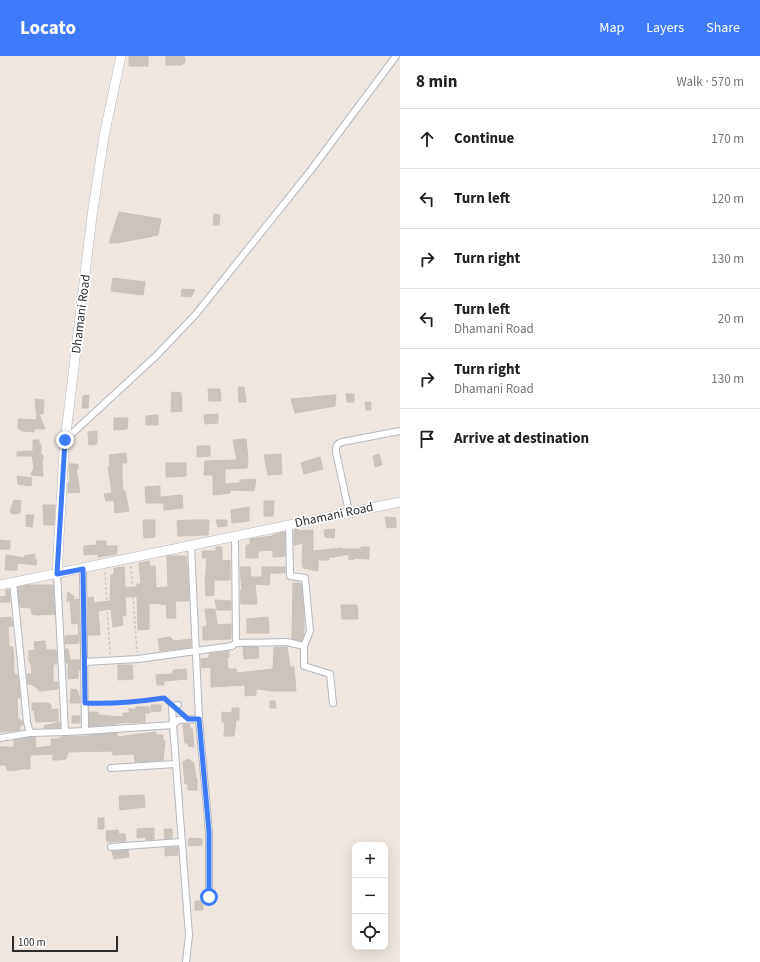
<!DOCTYPE html>
<html lang="en">
<head>
<meta charset="utf-8">
<style>
  body { margin:0; font-family:"Source Sans 3",sans-serif; background:#f6f6f6; color:#202124 }
  .controls { position:absolute; right:12px; bottom:12px; display:grid; overflow:hidden; border-radius:8px; box-shadow:0 4px 16px #0002 }
  .controls button { width:36px; height:36px; display:grid; place-items:center; padding:0; border:0; border-bottom:1px solid #e0e0e0; background:#fff; color:#202124; font:20px sans-serif }
  .scale { position:absolute; left:12px; bottom:10px; width:106px; box-sizing:border-box; padding-left:4px; border:2px solid #2d2d2d; border-top:0; font-size:11px; line-height:14px; white-space:nowrap; color:#2d2d2d; -webkit-text-stroke:3px #fff; paint-order:stroke }
  .stop { position:absolute; width:12px; height:12px; margin:-9px; border:3px solid #3e7bfc; border-radius:50%; background:#fff }
  .stop.end { background:#3e7bfc; border-color:#fff; box-shadow:0 1px 4px #0008 }
  .list { margin:0; padding:0; list-style:none }
  h2 { display:flex; justify-content:space-between; align-items:center; height:52px; margin:0; padding:0 16px; font-size:17px }
  h2 small { font-size:13px; font-weight:400; color:#757577 }
  .list li { display:grid; grid-template-columns:26px 1fr auto; gap:12px; align-items:center; box-sizing:border-box; height:60px; padding:0 16px; border-top:1px solid #e0e0e0 }
  .list b { display:block; font-size:15px; white-space:nowrap }
  .list p { margin:0; font-size:13px; white-space:nowrap; color:#757577 }
  .list em { font-size:13px; font-style:normal; color:#757577 }
  .icon { flex:none; width:22px; height:22px; fill:none; stroke:currentColor; stroke-width:2; stroke-linecap:round; stroke-linejoin:round }
  .map { position:relative; flex:none; width:400px; height:906px; overflow:hidden }
  header { display:flex; align-items:center; gap:24px; box-sizing:border-box; height:56px; padding:0 20px; background:#3e7bfc; color:#fff }
  header strong { font-size:19px }
  nav { display:flex; gap:22px; margin-inline-start:auto; font-size:14px }
  main { display:flex }
  aside { flex:1; background:#fff }
  .map>svg:first-child { display:block }
  .building { fill:#cac4bd; stroke:#cac1b8 }
  .lines { fill:none; stroke-linecap:round; stroke-linejoin:round }
  .street-casing { stroke:#b3b7c0; stroke-width:8 }
  .secondary-casing { stroke:#b3b7c0; stroke-width:10 }
  .path { stroke:#c8c8c8; stroke-width:1.5; stroke-dasharray:3 2; stroke-linecap:butt }
  .street { stroke:#fff; stroke-width:6 }
  .secondary { stroke:#fff; stroke-width:9 }
  .route { stroke:#3e7bfc; stroke-width:5 }
  .labels { text-anchor:middle; dominant-baseline:central; stroke-width:3.5; stroke-linejoin:round; paint-order:stroke }
  .street-label { font-size:13px; fill:#2d2d2d; stroke:#fff }
</style>
</head>
<body>
<header>
<strong>Locato</strong>
<nav><a>Map</a><a>Layers</a><a>Share</a></nav>
</header>
<main>
<div class="map">
<svg width="400" height="906" viewBox="0 0 400 906">
  <rect width="100%" height="100%" fill="#eee6df"/>
  <!-- building -->
  <path class="building" d="M129,0h19v10h-19z
    M166,0h18l1,6 -3,3h-16z
    M119,156l42,7 -3,16 -41,8h-8z
    M214,158l6,1 -1,10h-6z
    M113,222l32,4 -2,13 -32,-4z
    M182,233l13,1 -4,7 -10,-1z
    M238,331h6l2,15h-7z
    M208,333h12l1,12h-12z
    M172,336l9,1 1,18 -11,1z
    M346,338h8v8h-7z
    M89,339l-1,13h-6l1,-12z
    M336,339l-1,11 -40,7 -4,-14z
    M35,343l9,1 -1,14h-4l6,15h-11v3l-12,-1 -4,-3v-9l19,1z
    M365,346h6v8h-5z
    M218,358v9l-13,1 -1,-9z
    M158,359v10h-12v-9z
    M114,362h14l-1,11 -13,1z
    M97,375v13l-8,1 -1,-13z
    M246,383l2,20 -1,9 -22,1v15l15,-1v-3l16,-1 -2,12 -24,-1v3l-17,2v-20h-9l1,-14 32,-1 -4,-20z
    M33,384h6v4h2v11h2v6h-1l1,15 -12,-1 3,-8 -2,-11h-15v-4l16,-1z
    M197,390h13v10l-13,1z
    M126,397l1,10h-5v14l1,14h2l4,20 -14,2 -1,-13 -8,1 -2,-7 8,-1 -4,-26h2l-1,-12z
    M281,398l1,20 -14,1 -4,-20z
    M379,398l3,11 -7,2 -2,-11z
    M320,401l3,12 -19,5 -3,-11z
    M166,407h20v13l-20,1z
    M69,408h9v5l-2,1 4,22 -12,1v-10h2z
    M17,420l15,2 -1,8 -13,-2z
    M160,430v11l22,-2 1,13 -19,2v-7h-18l-1,-16z
    M14,444l7,1 -1,12 -8,1 -2,-3z
    M264,445h10l-1,15h-9z
    M43,449h12l-1,20h-10z
    M249,451v14l-17,2 -1,-13z
    M26,459h8l-2,12 -6,-1z
    M385,461l11,1v9l-9,1z
    M143,464h12v17l-11,1z
    M189,464h20l-1,15 -30,1 -1,-15z
    M216,464h11v6l-9,1z
    M298,473v2l15,-1v21l29,-3v1h19v-2h8v12l-15,-1v1l-5,1v-6l-21,4 1,2h-11v11l-15,-3 -1,-8 1,-17 -9,2v-15z
    M335,473l-1,9 -9,-1 -1,-7z
    M283,476h2v24l-12,1v-7l-15,1v7h-12v-13h4v-6l23,-3v-1z
    M0,484l10,1v8h-10z
    M96,485h10v5h11v8l-19,3v-3l-14,1v-9l13,-1z
    M216,491h6v14l8,-1v20h-16v15l-8,1 -1,-15 2,-23h-4l-1,-7h14z
    M35,498v6h2l-1,5 -19,-2v7h-12l1,-15 19,3 -1,-2z
    M167,500h19l1,7 2,38h-14l1,17h-9l-1,-14 -5,1v-2l-12,1v25l-11,1 -1,-34 -12,1 1,19 -4,-1 1,10 -10,2 -2,-18 -13,2 2,24h-12v-37l5,-1 1,6 16,-2 1,-26 3,-1v-6l10,-1 1,21 12,-1v-3h4l-2,-21 10,-2 1,5h5l1,22 12,-1z
    M240,511h10l1,10h11v-10h23v6h-15l-1,12 -14,-1 2,20h-16l-1,-13h2z
    M293,527h8l3,31v21l-3,6 -9,-2z
    M27,529h26l2,29 -19,1 -4,-1 -1,-6 -11,-1 -2,-20z
    M9,533l1,13h-10v-5l6,-1v-6z
    M68,536l7,5 -8,5z
    M79,543v44l-14,1v-8l14,-1 -1,-12 -6,1 -2,-24z
    M215,544l16,1v9h-14z
    M341,549h16l1,14h-16z
    M205,553h10l2,16 14,-1v15l-28,1v-13l4,-1z
    M11,561l2,9h-5l1,21h4l1,27 4,1 2,23h-3l1,21 4,2 1,4h-3v5l-20,2v-114z
    M268,561l1,16h-22v-14z
    M170,581l4,4 17,-2v8l-31,4 -2,-12z
    M45,585l1,9h10l1,14h-4v18h5v7l-18,2 -7,-6 -5,-1 -1,-10h5l-1,-10 -2,-3v-10l6,-1 -1,-8z
    M243,591h15l1,11 -15,1z
    M274,591h13l3,20h4l2,24h-23l-17,-2v6l-11,1v-11l-34,2v-20l-9,1 -1,-9 8,-1v-4l20,-3v6h-2l1,12h8l1,4 36,-4z
    M65,593h3l2,11h10v10h-2v8l-10,1v-16h-2z
    M118,609h14l1,14 -15,1z
    M186,613l1,10 -23,2v4h-7l-1,-10 17,-1v-4z
    M71,633l6,1 3,8v5h-10z
    M270,645h5l1,7h-6z
    M32,647h16l3,2v5l7,-1v12l-22,1 -2,-12h-2z
    M151,649h10v6l-10,1z
    M136,651h13l1,6h-5v9l-28,1v1l-28,2v-14h9v3l25,2v-4h8l-3,-4h8z
    M232,652h7v12h-3l-2,16h-10l1,-14h-3v-10l10,1z
    M72,660h8v7h-8z
    M60,666v6h-16v-2z
    M189,668l1,5 2,-1 2,19 -6,-1v-3h-3l-2,-18z
    M156,676v3h7v6h2l-2,19 -28,2 -1,-8 -21,1v-3l-5,-1 -40,1 -2,7 -6,1h-7v-6l-23,1v14h-11v1h-4v1l-8,-1 -1,-5h-6v-18h14v-7l21,-3 1,11 16,-2 -1,-7h9v-2l29,-1v-1l28,-2v4z
    M188,703l6,4 2,16h1v11h-9v-6h-3l-2,-22z
    M144,739l1,12 -25,3 -1,-14z
    M98,762h6v11h-6z
    M154,772v11l-8,1v-3l-9,1v-9z
    M164,773h8v9l-7,1z
    M118,774l1,4h6l1,7 -19,1 -1,-11z
    M190,782l12,1v6l-13,1 -1,-6z
    M178,791v8l-13,1v-8z
    M128,794l1,7 -15,2 -2,-8z
    M195,845h8v9h-8z"/>
  <g class="lines">
    <defs>
      <path id="street" d="M65,384l92,-85 39,-41 115,-144 85,-114
        M349,456l-13,-60c0,-6 0,-8 6,-10l58,-11
        M289,469l1,51 15,2 5,53 -6,15v20l26,8 3,29
        M235,480l1,107
        M13,526l14,140 3,11
        M84,606l54,-3 94,-13 4,-3 51,-1 17,4
        M178,649l-6,1 1,19 16,210 -3,27
        M199,663l10,113v65
        M85,675l88,-6 5,-5 21,-1 -8,-174
        M65,676l20,-1 -2,-162
        M0,682l30,-5 35,-1 -8,-159
        M111,712l64,-4
        M111,791l70,-5"/>
      <path id="secondary" d="M57,517l7,-123 28,-234 12,-80 17,-80
        M0,529l400,-83"/>
    </defs>
    <!-- street casing -->
    <use href="#street" class="street-casing"/>
    <!-- secondary casing -->
    <use href="#secondary" class="secondary-casing"/>
    <!-- path -->
    <path class="path" d="M131,510l6,86
      M105,516l5,82
      M91,647l15,1 13,-2h18l27,-4 3,3"/>
    <!-- street -->
    <use href="#street" class="street"/>
    <!-- secondary -->
    <use href="#secondary" class="secondary"/>
  </g>
  <g class="lines">
    <!-- route -->
    <path class="route" d="M65,384l-8,134 26,-5 2,134c26,1 52,-1 79,-5l24,21h11l10,113v65"/>
  </g>
  <g class="labels">
    <!-- street labels -->
    <g class="street-label">
      <text transform="translate(81 258) rotate(-83)">Dhamani Road</text>
      <text transform="translate(334 459) rotate(-12)">Dhamani Road</text>
    </g>
  </g>
</svg>
<div class="controls">
<button>+</button>
<button>−</button>
<button><svg class="icon" aria-label="locate" viewBox="0 0 24 24"><circle cx="12" cy="12" r="6"/><path d="M12 2v4M12 18v4M2 12h4M18 12h4"/></svg></button>
</div>
<div class="scale">100 m</div>
<div class="stop" style="left:209px;top:841px"></div>
<div class="stop end" style="left:65px;top:384px"></div>
</div>
<aside>
<h2>8 min<small>Walk · 570 m</small></h2>
<ul class="list">
<li><svg class="icon" aria-label="ahead" viewBox="0 0 24 24"><path d="M12 20V5M6 11l6-6 6 6"/></svg><div><b>Continue</b></div><em>170 m</em></li>
<li><svg class="icon" aria-label="left" viewBox="0 0 24 24"><path d="M17 20v-9H6M10 6l-5 5 5 5"/></svg><div><b>Turn left</b></div><em>120 m</em></li>
<li><svg class="icon" aria-label="right" viewBox="0 0 24 24"><path d="M7 20v-9h11M14 6l5 5-5 5"/></svg><div><b>Turn right</b></div><em>130 m</em></li>
<li><svg class="icon" aria-label="left" viewBox="0 0 24 24"><path d="M17 20v-9H6M10 6l-5 5 5 5"/></svg><div><b>Turn left</b><p>Dhamani Road</p></div><em>20 m</em></li>
<li><svg class="icon" aria-label="right" viewBox="0 0 24 24"><path d="M7 20v-9h11M14 6l5 5-5 5"/></svg><div><b>Turn right</b><p>Dhamani Road</p></div><em>130 m</em></li>
<li><svg class="icon" aria-label="arrive" viewBox="0 0 24 24"><path d="M6 21V4h12l-3 4 3 4H6"/></svg><div><b>Arrive at destination</b></div></li>
</ul>
</aside>
</main>
</body>
</html>
